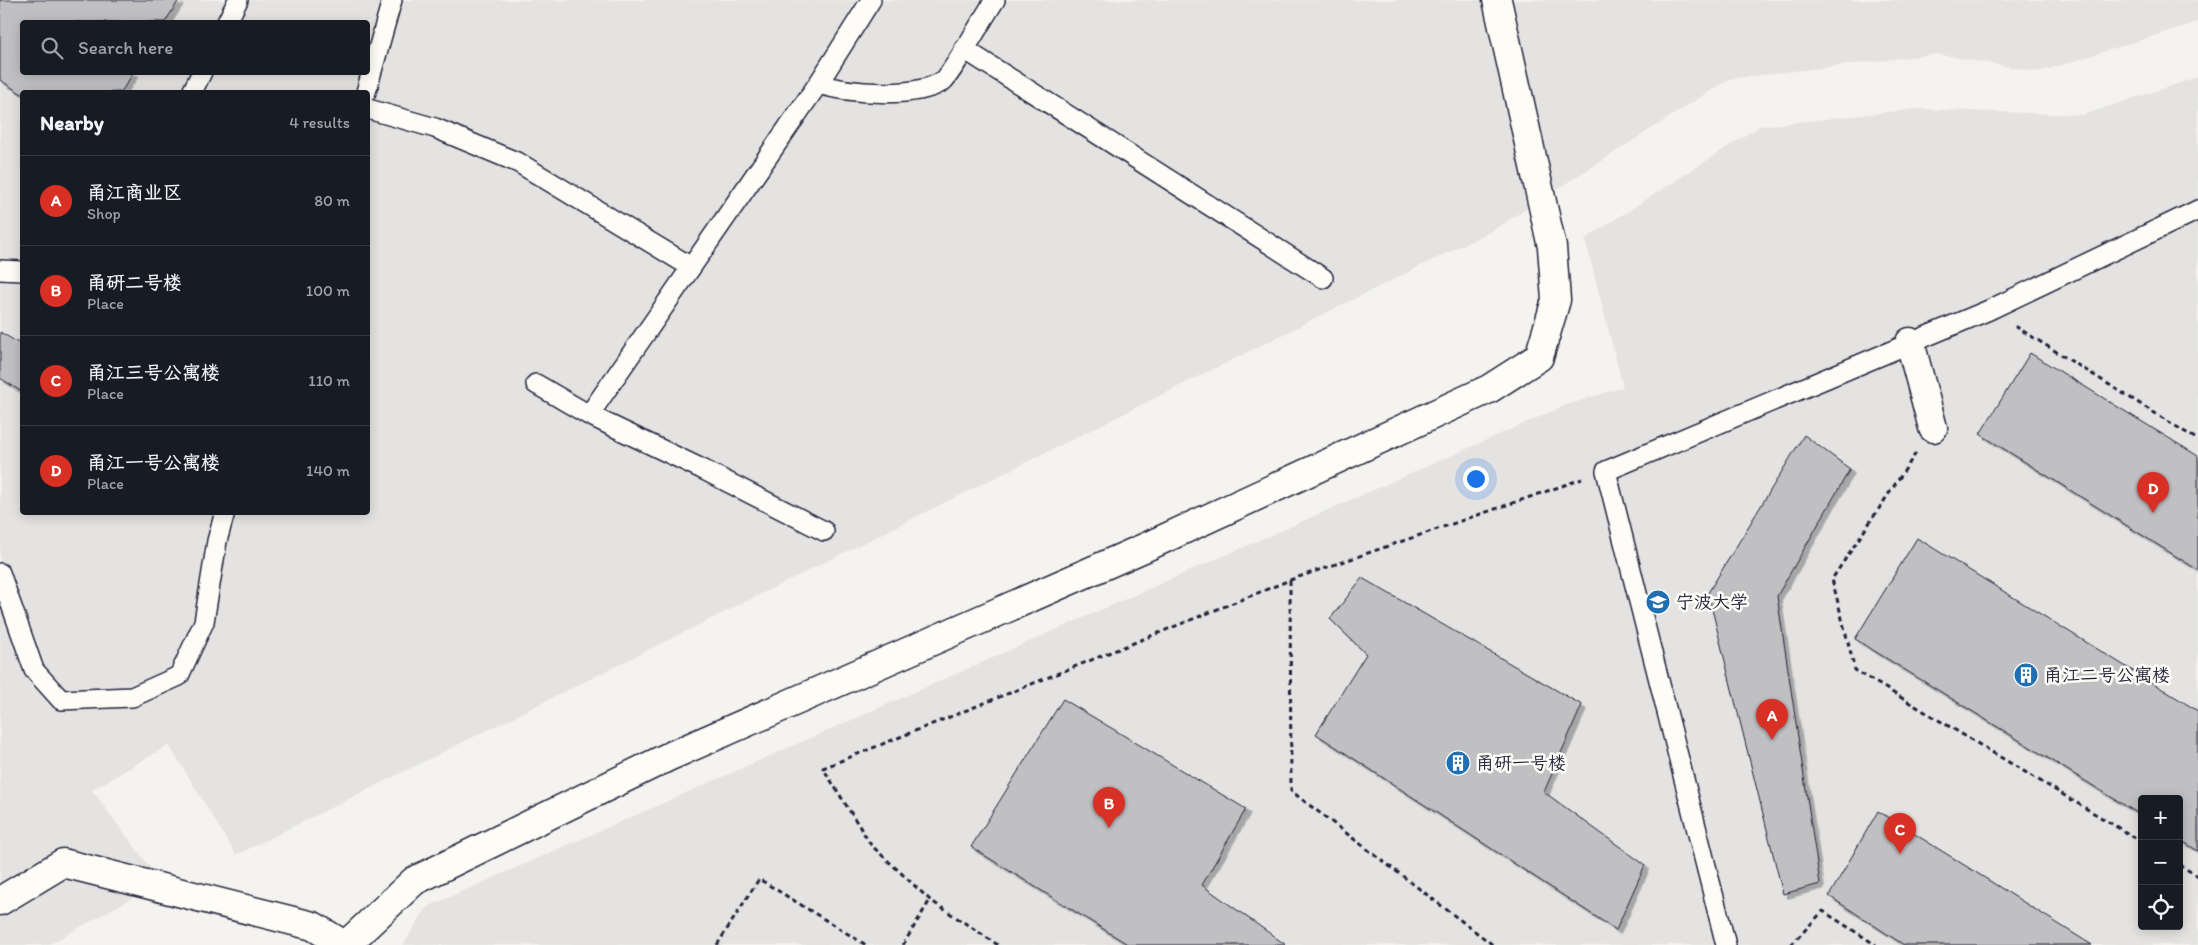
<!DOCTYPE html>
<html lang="en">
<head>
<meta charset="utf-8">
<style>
  body { margin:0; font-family:Itim,"LXGW WenKai TC",sans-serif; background:#20242c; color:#f1f3f6 }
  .controls { position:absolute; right:15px; bottom:15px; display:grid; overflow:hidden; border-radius:5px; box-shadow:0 2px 12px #0003 }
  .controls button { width:45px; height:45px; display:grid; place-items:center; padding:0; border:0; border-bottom:1px solid #363941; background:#171b24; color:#f1f3f6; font:25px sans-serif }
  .you { position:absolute; left:1475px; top:478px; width:18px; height:18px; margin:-12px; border:4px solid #fff; border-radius:50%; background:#1a73e8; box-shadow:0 0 0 8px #1a73e833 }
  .badge { display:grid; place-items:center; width:32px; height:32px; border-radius:50%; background:#d93025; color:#fff; font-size:16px; font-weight:700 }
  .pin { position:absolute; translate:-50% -41px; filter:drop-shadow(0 1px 2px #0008) }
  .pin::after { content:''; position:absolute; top:26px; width:18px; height:15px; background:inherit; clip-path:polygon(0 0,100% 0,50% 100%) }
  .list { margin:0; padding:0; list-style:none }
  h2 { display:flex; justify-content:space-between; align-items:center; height:65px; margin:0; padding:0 20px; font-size:21px }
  h2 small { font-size:16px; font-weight:400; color:#9ea1a6 }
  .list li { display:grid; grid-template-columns:32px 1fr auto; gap:15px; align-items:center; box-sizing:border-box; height:90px; padding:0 20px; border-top:1px solid #363941 }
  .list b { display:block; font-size:19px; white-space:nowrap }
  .list p { margin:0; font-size:16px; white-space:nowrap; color:#9ea1a6 }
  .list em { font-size:16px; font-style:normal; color:#9ea1a6 }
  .icon { flex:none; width:28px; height:28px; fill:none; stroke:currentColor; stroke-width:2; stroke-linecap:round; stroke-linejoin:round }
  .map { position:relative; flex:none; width:2198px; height:945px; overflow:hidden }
  .search { position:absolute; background:#171b24; box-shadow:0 2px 12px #0003; left:20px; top:20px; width:350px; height:55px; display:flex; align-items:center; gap:12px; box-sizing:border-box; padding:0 18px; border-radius:5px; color:#9ea1a6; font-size:19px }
  .panel { position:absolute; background:#171b24; box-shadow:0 2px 12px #0003; left:20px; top:90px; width:350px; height:425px; border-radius:5px }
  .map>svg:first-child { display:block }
  .built { fill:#e4e3e2; fill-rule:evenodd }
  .building { fill:#c0bfc2; stroke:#22223b; filter:url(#shadow) }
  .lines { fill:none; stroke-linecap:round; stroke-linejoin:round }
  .lane-casing { stroke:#22223b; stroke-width:22 }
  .street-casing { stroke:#22223b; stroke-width:31 }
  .secondary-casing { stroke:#22223b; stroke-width:31 }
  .path { stroke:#22223b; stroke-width:3; stroke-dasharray:5 4; stroke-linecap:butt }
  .lane { stroke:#fdfcf7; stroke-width:19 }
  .street { stroke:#fdfcf7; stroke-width:28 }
  .secondary { stroke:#fdfcf7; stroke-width:28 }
  .labels { text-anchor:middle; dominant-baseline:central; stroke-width:5; stroke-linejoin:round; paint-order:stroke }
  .poi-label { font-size:18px; fill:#22223b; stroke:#fdfcf7; text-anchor:start }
</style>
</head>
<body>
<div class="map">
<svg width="2198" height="945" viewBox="0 0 2198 945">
  <defs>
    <filter id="shadow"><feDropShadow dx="4.5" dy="4.5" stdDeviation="0" flood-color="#0004"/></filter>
  </defs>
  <rect width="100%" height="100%" fill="#f4f3ef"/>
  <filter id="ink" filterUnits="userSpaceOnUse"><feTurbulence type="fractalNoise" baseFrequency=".02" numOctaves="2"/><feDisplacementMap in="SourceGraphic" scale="10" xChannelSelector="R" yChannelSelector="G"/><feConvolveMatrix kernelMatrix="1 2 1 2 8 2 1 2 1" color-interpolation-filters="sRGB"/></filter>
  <g filter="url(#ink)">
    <!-- built -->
    <path class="built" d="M0,0h2198v22l-159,50 -104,-18 -206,25 -234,150 -1259,626 -67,-110 -77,45 69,92 -113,63h-48zM22,22h346v50h-346zM22,92h346v420h-346z
      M2198,77v868h-1795l24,-38 1137,-501 59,-19 -38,-148 175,-113 157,-17 166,6zM2142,799h37v127h-37z"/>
    <!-- building -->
    <path class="building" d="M0,0h179l-14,22h-143v50h112l-13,20 -99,2 -22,-14z
      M0,332l22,13v47l-22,-14z
      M2030,353l168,103v114l-218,-136z
      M1804,435l46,34 -73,127 43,288 -37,10 -75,-301z
      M1917,538l281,173v140l-19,-12v-40h-37v17l-287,-177z
      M1362,578l220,127 -38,87 101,73 -29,65 -300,-196 50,-80 -36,-35z
      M1063,699l183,110 -44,76 84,60h-157l-158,-98z
      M1878,811l214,134h-188l-75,-49z"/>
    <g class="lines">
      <defs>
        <path id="lane" d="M227,22l11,-22
          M964,49l359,229
          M818,84c30,9 98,15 125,-3 8,-6 43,-68 52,-81
          M192,92l10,-20
          M366,92l26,-92
          M368,109l67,19 84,35 172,104
          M0,270l22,1
          M536,384l53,31
          M824,531l-122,-62 -113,-54 229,-331 53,-84
          M0,573l34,97 27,30 71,-3 47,-21 25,-54 13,-81 8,-29
          M1726,945l-120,-474 383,-161 209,-100"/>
        <path id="street" d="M1910,342l23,86
          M346,945l68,-64 254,-124 478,-210 343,-158 50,-32 17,-57 -4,-53 -55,-247"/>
        <path id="secondary" d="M0,901l63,-38 250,63 31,19"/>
      </defs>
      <!-- lane casing -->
      <use href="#lane" class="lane-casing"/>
      <!-- street casing -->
      <use href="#street" class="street-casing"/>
      <!-- secondary casing -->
      <use href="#secondary" class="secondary-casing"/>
      <!-- path -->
      <path class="path" d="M2015,326l183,114
        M1916,453l-84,126 23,91 287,172
        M1290,580l1,211 202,154
        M2179,865l19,11
        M717,945l42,-66 107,66
        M903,945l27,-45
        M998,945l-68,-45 -59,-55 -48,-77 467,-188 292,-101
        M1791,945l32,-34 53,34"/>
      <!-- lane -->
      <use href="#lane" class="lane"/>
      <!-- street -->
      <use href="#street" class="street"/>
      <!-- secondary -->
      <use href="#secondary" class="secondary"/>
    </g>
  </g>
  <!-- icons -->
  <defs>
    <symbol id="university-disc" viewBox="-11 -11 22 22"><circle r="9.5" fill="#1f6fb2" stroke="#fdfcf7"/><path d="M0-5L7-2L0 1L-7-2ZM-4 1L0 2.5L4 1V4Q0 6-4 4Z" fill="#fff"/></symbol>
    <symbol id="building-disc" viewBox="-11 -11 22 22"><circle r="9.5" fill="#1f6fb2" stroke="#fdfcf7"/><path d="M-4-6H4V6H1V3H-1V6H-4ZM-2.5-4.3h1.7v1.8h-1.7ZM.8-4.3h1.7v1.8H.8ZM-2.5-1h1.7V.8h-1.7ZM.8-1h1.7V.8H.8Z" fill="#fff"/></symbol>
  </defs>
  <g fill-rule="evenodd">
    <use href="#university-disc" x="1644" y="588" width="28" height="28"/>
    <use href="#building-disc" x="2012" y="661" width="28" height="28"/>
    <use href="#building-disc" x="1444" y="749" width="28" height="28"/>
  </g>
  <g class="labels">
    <!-- poi labels -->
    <g class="poi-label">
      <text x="1676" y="602">宁波大学</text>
      <text x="2044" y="675">甬江二号公寓楼</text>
      <text x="1476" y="763">甬研一号楼</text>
    </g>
  </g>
</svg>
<div class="controls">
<button>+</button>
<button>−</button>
<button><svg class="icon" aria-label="locate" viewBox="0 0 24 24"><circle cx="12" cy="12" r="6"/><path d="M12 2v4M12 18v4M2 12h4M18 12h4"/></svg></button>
</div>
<div class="you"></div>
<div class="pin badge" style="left:1772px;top:740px">A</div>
<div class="pin badge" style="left:1109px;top:828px">B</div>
<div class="pin badge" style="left:1900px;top:854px">C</div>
<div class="pin badge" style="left:2153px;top:513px">D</div>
<div class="search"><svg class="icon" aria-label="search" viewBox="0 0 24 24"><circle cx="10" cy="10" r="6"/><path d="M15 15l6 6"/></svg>Search here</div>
<section class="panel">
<h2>Nearby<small>4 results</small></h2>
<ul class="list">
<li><span class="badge">A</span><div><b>甬江商业区</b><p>Shop</p></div><em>80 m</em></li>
<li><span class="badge">B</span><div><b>甬研二号楼</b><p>Place</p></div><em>100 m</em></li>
<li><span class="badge">C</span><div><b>甬江三号公寓楼</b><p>Place</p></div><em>110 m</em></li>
<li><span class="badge">D</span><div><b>甬江一号公寓楼</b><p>Place</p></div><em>140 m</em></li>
</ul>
</section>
</div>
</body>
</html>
